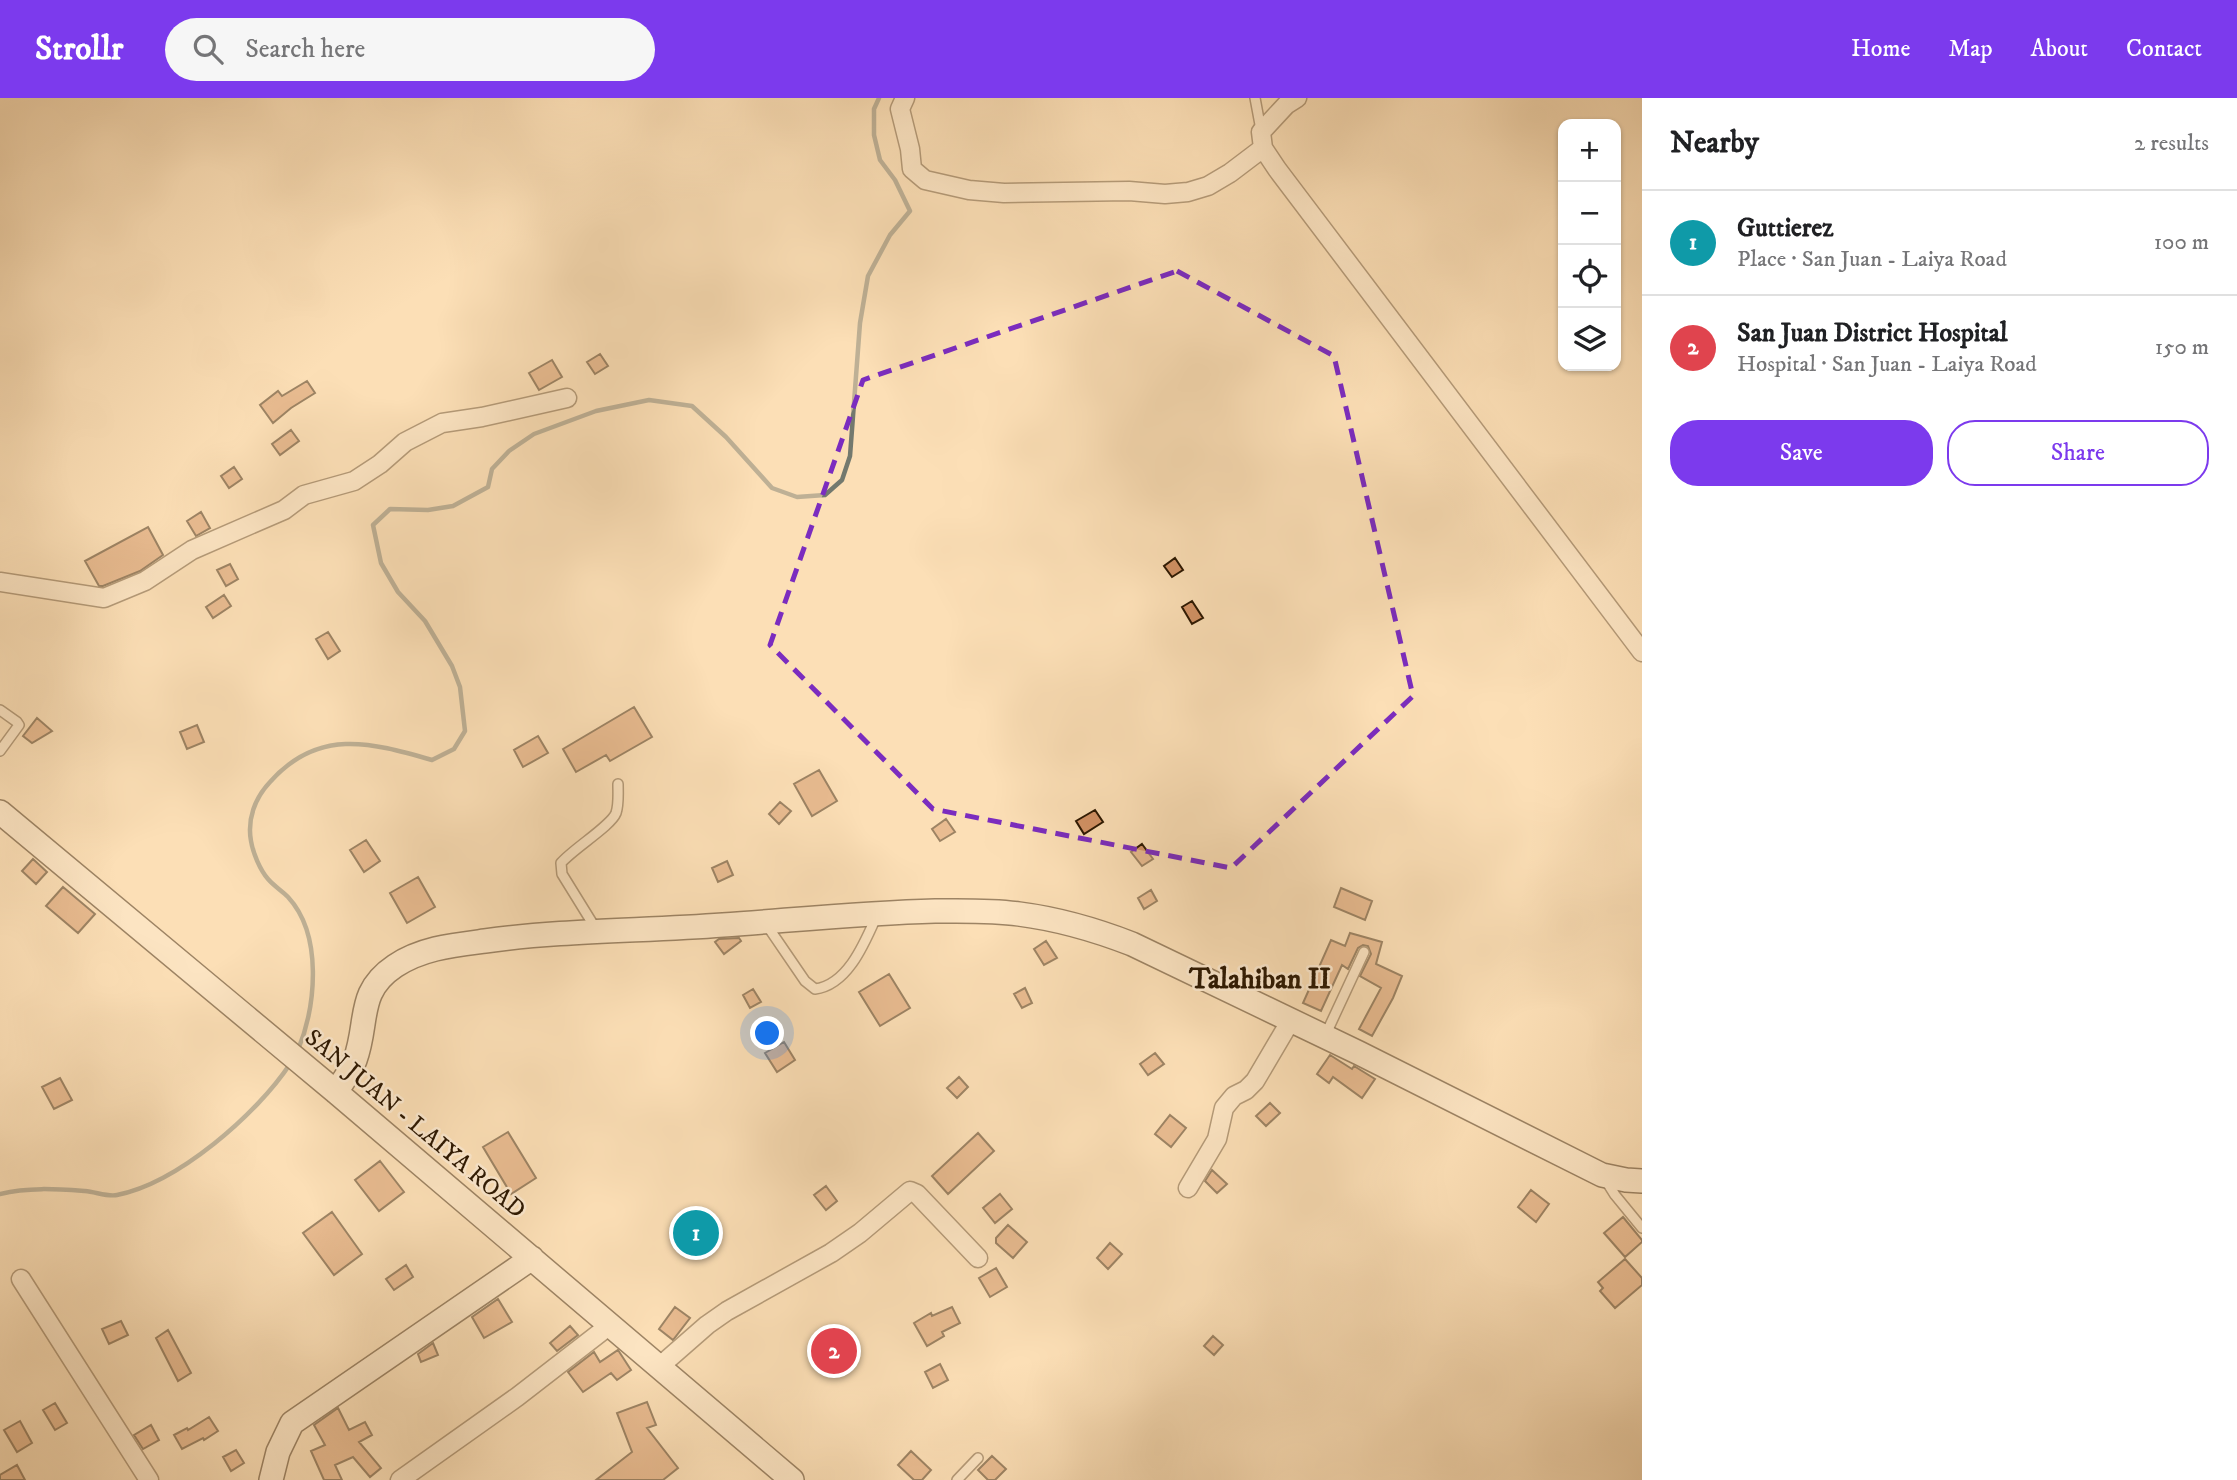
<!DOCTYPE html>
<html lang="en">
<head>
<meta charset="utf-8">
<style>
  body { margin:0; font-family:"IM FELL DW Pica",serif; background:#f6f6f6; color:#202124 }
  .controls { position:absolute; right:21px; top:21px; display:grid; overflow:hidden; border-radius:14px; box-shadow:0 2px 5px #0004 }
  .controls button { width:63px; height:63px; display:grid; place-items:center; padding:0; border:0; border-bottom:2px solid #e0e0e0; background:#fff; color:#202124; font:35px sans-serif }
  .you { position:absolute; left:768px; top:936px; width:24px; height:24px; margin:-18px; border:5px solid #fff; border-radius:50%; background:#1a73e8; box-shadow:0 0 0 10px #1a73e833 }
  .badge { display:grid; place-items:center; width:46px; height:46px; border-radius:50%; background:#7c3aed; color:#fff; font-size:23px; font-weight:700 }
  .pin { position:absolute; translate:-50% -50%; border:4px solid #fff; box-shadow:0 2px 7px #0006 }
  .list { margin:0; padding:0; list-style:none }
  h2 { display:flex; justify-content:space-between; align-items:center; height:91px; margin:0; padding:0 28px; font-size:30px }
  h2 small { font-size:23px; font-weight:400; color:#757577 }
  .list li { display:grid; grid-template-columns:46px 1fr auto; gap:21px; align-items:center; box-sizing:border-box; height:105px; padding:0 28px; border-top:2px solid #e0e0e0 }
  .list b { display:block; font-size:26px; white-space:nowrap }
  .list p { margin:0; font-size:23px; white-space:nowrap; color:#757577 }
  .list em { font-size:23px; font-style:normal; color:#757577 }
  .actions { display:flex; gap:14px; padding:21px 28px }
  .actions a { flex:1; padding:16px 0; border:2px solid #7c3aed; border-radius:28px; text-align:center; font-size:24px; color:#7c3aed }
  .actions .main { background:#7c3aed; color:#fff }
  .icon { flex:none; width:38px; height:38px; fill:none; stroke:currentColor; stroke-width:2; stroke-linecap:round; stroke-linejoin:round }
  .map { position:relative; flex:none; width:1642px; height:1382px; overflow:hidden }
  header { display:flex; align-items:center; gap:42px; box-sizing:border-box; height:98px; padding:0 35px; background:#7c3aed; color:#fff }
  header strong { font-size:33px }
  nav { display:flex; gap:38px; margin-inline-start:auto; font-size:24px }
  .search { width:490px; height:63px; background:#f6f6f6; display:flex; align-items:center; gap:18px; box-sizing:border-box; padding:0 24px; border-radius:38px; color:#757577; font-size:26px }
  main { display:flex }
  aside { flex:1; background:#fff }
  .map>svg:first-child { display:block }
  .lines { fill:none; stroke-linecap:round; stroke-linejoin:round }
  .stream { stroke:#73796e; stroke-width:4.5 }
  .building { fill:#d39265; stroke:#2c1700; stroke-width:2 }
  .lane-casing { stroke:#60492e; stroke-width:12 }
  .street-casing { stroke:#60492e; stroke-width:21 }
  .secondary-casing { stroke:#2c1700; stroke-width:26 }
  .lane { stroke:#fdead0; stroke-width:9 }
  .street { stroke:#fdead0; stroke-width:18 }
  .secondary { stroke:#fdead0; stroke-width:23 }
  .marked { fill:none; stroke:#7b2cbf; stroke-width:5; stroke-dasharray:14 9; stroke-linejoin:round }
  .labels { text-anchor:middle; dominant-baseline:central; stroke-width:5; stroke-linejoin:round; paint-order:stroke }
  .street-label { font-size:24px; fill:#2c1700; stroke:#fdead0 }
  .quarter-label { font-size:28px; font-weight:bold; fill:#2c1700; stroke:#fdead0 }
</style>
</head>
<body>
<header>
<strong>Strollr</strong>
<div class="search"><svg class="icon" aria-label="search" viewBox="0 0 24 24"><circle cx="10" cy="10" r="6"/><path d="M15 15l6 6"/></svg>Search here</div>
<nav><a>Home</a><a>Map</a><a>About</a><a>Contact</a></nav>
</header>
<main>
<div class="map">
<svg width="1642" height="1382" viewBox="0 0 1642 1382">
  <rect width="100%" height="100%" fill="#fcdfb6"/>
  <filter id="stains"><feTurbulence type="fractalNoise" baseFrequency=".00286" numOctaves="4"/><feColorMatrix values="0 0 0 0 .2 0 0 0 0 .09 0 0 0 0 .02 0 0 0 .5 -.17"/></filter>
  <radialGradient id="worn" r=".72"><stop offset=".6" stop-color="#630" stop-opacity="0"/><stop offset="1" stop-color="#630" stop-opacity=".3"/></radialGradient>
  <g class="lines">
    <!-- stream -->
    <path class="stream" d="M298,952c18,-44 25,-115 -10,-153 -6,-6 -14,-11 -20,-18 -8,-9 -15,-26 -17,-38 -4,-22 4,-43 19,-59 48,-54 100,-40 162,-22l22,-11 11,-18 -5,-44 -8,-21 -27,-45 -27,-29 -17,-29 -8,-38 17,-16 38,1 25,-4 35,-19 4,-18 17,-18 25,-17 62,-23 53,-11 43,6 34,31 46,51 25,9 28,-2 17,-15 8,-24 10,-133 8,-47 22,-41 20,-24 -15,-31 -15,-20 -6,-25v-26l5,-11
      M0,1096c28,-7 56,-5 85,-3 11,1 23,6 32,4 61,-12 140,-81 173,-131"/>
  </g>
  <!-- building -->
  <path class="building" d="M600,256l8,12 -13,8 -8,-12z
    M552,262l10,17 -23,13 -10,-17z
    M307,283l8,12 -24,15 -18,15 -13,-18 18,-14 4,5z
    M291,332l8,11 -19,14 -8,-11z
    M234,369l8,12 -13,9 -8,-12z
    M201,414l9,16 -14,8 -9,-15z
    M148,429l15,28 -23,16 -37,15h-4l-14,-25z
    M1175,460l8,12 -11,7 -8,-11z
    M230,466l8,15 -12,7 -9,-16z
    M224,497l7,11 -18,12 -7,-11z
    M1192,503l11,17 -11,6 -10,-17z
    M328,534l12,19 -12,8 -12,-20z
    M634,609l18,30 -42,24 -4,-6 -30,17 -13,-23z
    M37,620l15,13 -20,12 -9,-7z
    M197,627l7,17 -17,7 -7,-17z
    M538,638l10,17 -25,14 -9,-17z
    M819,672l18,31 -25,15 -18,-32z
    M780,704l11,9 -12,13 -10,-10z
    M1095,712l8,12 -19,12 -8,-13z
    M946,721l9,13 -15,9 -8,-12z
    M366,742l14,21 -16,11 -14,-22z
    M1142,746l11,15 -11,7 -11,-14z
    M33,761l14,13 -11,12 -14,-13z
    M727,763l6,14 -15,7 -6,-14z
    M418,779l17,30 -28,16 -17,-30z
    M63,789l32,27 -17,19 -32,-27z
    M1341,790l31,13 -7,19 -31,-13z
    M1151,792l6,11 -13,8 -6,-11z
    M1350,835l32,9 -6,22 26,12 -9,22 -21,38 -13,-7 22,-41 -21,-12 11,-22 -3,-8 -5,-1 -5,3 -10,21 -6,-4 -21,46 -18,-8 28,-63 14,6z
    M739,840l2,3 -17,13 -9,-12 4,-3z
    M1046,843l11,17 -13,7 -10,-16z
    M889,876l21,34 -30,18 -21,-34z
    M1025,890l7,15 -10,5 -8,-14z
    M753,891l8,13 -11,6 -7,-13z
    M784,944l11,18 -18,12 -12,-19z
    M1155,955l9,11 -16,11 -8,-11z
    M1330,957l22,14 2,-3 21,13 -13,19 -29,-21 -4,6 -12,-9z
    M959,979l9,10 -11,11 -10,-10z
    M60,980l12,22 -18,9 -12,-22z
    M1270,1005l10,10 -14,13 -10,-10z
    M1170,1017l16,13 -15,19 -16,-13z
    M508,1034l28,46 -25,16 -28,-47z
    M978,1035l16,18 -46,43 -16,-18z
    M380,1063l24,31 -25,19 -24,-31z
    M1212,1072l15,14 -10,9 -12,-12z
    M826,1088l11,15 -11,9 -12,-15z
    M1531,1092l18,14 -13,18 -18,-15z
    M1000,1096l12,15 -17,14 -12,-15z
    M332,1114l30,42 -28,21 -31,-42z
    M1623,1119l19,23v2l-17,15 -21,-24z
    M1008,1127l19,17 -14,16 -17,-15v-5z
    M1110,1145l12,11 -14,15 -11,-11z
    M1625,1161l17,19v7l-27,23 -15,-17 3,-3 -5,-6z
    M406,1167l7,12 -19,13 -8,-11z
    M996,1170l11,19 -17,10 -11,-19z
    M498,1201l14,23 -28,16 -12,-21z
    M675,1209l15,11 -17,22 -14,-11z
    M952,1209l8,16 -18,9 2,4 -17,10 -13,-23 17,-10 1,3z
    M121,1223l7,14 -19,9 -7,-15z
    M570,1228l8,9 -21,16 -7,-8z
    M168,1232l23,43 -13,8 -22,-43z
    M1213,1238l10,9 -9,10 -10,-9z
    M433,1245l5,12 -17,7 -3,-8z
    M618,1252l13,20 -14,10 -6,-7 -28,19 -15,-20 26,-20 6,10z
    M940,1266l8,16 -15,8 -8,-16z
    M647,1304l9,23 -9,3 31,40 -15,12h-67l36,-28 -15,-39z
    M55,1305l12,20 -12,7 -12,-20z
    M338,1310l11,22 16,-8 7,13 -13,7 22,26 -11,9 -17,-20 -18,8 7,15h-18l-13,-29 14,-6 -11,-20z
    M209,1319l9,14 -14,9 -1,-2 -21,11 -8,-14 13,-7 1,2z
    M20,1323l12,22 -15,9 -13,-22z
    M151,1327l8,15 -16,9 -9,-14z
    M236,1352l8,13 -13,8 -8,-14z
    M911,1353l20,19 -9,10h-8l-16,-15z
    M992,1358l14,13 -11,11h-7l-10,-10z
    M17,1367l8,15h-25v-5z"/>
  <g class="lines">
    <defs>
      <path id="lane" d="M1255,0l6,32
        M0,612l17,12 2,3 -19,26
        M766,826l39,57 10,8c33,-4 50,-47 62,-74
        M596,831l-34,-55 -1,-11c13,-15 50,-37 55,-50 3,-9 2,-19 2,-29
        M1325,938l39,-84
        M1605,1081l10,16 27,33
        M957,1382l21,-22"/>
      <path id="street" d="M905,0l-5,11 10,40 2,20 13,11 44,10 35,3 125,-2 36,3 23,-2 20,-6 22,-13 33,-25
        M1297,0l-11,7 -25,27 2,16 14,21 365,483
        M0,484l104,16 41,-17 47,-31 92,-40 20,-15 50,-14 26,-17 25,-22 37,-19 40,-6 85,-19
        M1188,1090l29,-49 7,-31 10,-12 12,-6 9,-9 36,-61
        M21,1181l128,201
        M659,1269l48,-42 20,-14 104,-58 29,-20 50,-42 7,3 61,64
        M400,1382l117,-83 93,-72"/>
      <path id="secondary" d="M0,714l336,280 456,388
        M336,994c6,-10 15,-21 19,-32 14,-38 1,-68 40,-94 27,-18 59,-21 90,-25 79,-11 159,-10 238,-16 71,-5 141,-12 212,-14 27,0 57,-1 84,3 39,5 77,16 113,30l227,109 243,122 24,5 16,1
        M271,1382l7,-28 14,-29 240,-165"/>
    </defs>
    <!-- lane casing -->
    <use href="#lane" class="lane-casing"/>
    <!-- street casing -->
    <use href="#street" class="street-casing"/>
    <!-- secondary casing -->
    <use href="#secondary" class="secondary-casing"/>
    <!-- lane -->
    <use href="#lane" class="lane"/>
    <!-- street -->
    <use href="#street" class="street"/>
    <!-- secondary -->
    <use href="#secondary" class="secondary"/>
  </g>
  <!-- marked area -->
  <path d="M0 0H1642V1382H0ZM1177,173l157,85 79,340 -182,172 -298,-59 -163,-164 93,-265z" fill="#fcdfb6" fill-opacity=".55" fill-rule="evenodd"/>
  <path class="marked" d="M1177,173l157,85 79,340 -182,172 -298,-59 -163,-164 93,-265z"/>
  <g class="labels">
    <!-- street labels -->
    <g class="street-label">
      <text transform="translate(415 1026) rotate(40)">SAN JUAN - LAIYA ROAD</text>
    </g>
    <!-- quarter labels -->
    <g class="quarter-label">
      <text x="1260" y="881">Talahiban II</text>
    </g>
  </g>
  <rect width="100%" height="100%" filter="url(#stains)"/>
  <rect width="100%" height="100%" fill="url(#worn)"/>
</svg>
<div class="controls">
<button>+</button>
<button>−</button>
<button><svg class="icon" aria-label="locate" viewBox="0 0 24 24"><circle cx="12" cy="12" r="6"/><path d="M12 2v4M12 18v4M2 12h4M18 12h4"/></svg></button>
<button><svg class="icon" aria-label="layers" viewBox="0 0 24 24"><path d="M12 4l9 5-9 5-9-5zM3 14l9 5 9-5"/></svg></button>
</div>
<div class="you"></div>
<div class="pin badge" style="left:696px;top:1135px;background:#0f9aa8">1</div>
<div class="pin badge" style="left:834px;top:1253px;background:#e0444e">2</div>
</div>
<aside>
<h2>Nearby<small>2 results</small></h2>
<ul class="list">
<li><span class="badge" style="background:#0f9aa8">1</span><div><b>Guttierez</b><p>Place · San Juan - Laiya Road</p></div><em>100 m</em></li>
<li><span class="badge" style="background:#e0444e">2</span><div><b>San Juan District Hospital</b><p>Hospital · San Juan - Laiya Road</p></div><em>150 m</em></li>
</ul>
<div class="actions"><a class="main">Save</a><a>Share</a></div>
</aside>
</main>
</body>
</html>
